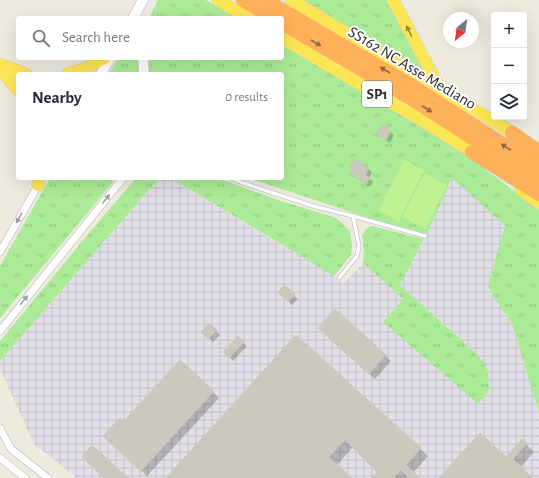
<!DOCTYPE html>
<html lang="en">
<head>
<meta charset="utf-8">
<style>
  body { margin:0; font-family:"Alegreya Sans",sans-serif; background:#f2f2f3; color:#1f2937 }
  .controls { position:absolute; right:12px; top:12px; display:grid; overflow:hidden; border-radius:4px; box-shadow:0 4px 16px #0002 }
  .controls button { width:36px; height:36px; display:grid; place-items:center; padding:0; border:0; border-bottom:1px solid #e0e1e3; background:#fff; color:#1f2937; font:20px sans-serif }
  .compass { position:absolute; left:443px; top:12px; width:36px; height:36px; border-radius:50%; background:#fff; box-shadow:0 4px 16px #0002; rotate:209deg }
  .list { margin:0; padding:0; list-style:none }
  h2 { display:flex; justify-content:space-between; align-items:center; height:52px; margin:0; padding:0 16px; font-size:17px }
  h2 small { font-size:13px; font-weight:400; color:#747a83 }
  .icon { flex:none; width:22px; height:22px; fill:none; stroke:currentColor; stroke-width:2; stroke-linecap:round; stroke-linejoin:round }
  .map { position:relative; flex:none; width:539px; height:478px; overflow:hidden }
  .search { position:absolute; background:#fff; box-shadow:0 4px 16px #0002; left:16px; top:16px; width:268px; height:44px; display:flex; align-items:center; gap:10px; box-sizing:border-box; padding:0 14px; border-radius:4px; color:#747a83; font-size:15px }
  .panel { position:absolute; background:#fff; box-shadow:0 4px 16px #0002; left:16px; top:72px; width:268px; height:108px; border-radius:4px }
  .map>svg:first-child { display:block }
  .industrial { fill:url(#industrial-grid) }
  .grass { fill:url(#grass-tufts) }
  .pitch { fill:#c0f291 }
  .shadow { fill:#0003 }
  .building { fill:#cbc8bd; stroke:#cbc6b7 }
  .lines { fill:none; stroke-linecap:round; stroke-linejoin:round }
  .lane-casing { stroke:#b2b3c1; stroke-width:4.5 }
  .street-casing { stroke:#b2b3c1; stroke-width:8 }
  .secondary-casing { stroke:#b2b3c1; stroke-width:11 }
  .primary-casing { stroke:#cdcdcd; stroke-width:13 }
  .highway-casing { stroke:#cdcdcd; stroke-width:15 }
  .lane { stroke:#fff; stroke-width:3.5 }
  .street { stroke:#fff; stroke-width:7 }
  .secondary { stroke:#fff; stroke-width:10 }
  .primary { stroke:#fde655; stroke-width:12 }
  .highway { stroke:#ffb15a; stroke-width:14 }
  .oneway { fill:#958a41 }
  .oneway2 { fill:#8c6841 }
  .oneway3 { fill:#a0a0a0 }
  .labels { text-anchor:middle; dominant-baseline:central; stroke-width:4; stroke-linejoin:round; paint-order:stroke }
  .shield { fill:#fff; stroke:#6c6c6c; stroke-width:1 }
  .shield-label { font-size:15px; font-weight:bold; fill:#2d2d2d }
  .street-label { font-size:16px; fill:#2d2d2d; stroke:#fff }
</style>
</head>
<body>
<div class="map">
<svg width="539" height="478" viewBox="0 0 539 478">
  <defs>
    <pattern id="industrial-grid" width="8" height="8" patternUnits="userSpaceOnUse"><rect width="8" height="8" fill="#e2dfe8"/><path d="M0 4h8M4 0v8" fill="none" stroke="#c2c0c7"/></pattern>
    <pattern id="grass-tufts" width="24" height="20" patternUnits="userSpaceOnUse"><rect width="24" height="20" fill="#abea96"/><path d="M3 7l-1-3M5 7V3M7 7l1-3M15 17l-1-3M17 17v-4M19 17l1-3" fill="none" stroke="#93c982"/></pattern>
  </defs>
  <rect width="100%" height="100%" fill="#efeade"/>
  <!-- industrial -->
  <path class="industrial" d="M452,178l54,49 -18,59 5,10 19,28 27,89v65h-462l-43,-34 -34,-75v-8l156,-179 7,-3h8l6,3 99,60 52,29 15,13 20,-21 40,36 -20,23 102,42 -9,-11 -76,-68 27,-51z"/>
  <!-- grass -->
  <path class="grass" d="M158,0h48l32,18h-89z
    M302,0h85l36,70h-2z
    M282,43l175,105 82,62v203l-27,-89 -19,-28 -5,-10 17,-60 -53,-48 -25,56 -58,-16 -120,-40h33v-104h-133l-1,-2 -1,-14h135z
    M118,58h20l1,16h-30z
    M50,178h49l13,1 1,3 -113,136v-52z
    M136,178h81l61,22 58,18 9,8 5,6 2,14 -1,9 -17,21 -157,-94c-8,-4 -13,-3 -21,0l-156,179v-20l90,-109z
    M372,226l52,13 -24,46 76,68 9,11 3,9 1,15 -2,6 -9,10 -95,-82 20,-23 -40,-36 1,-10 -2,-18 5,-7z"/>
  <!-- pitch -->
  <path class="pitch" d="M404,160l20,10 -25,51 -21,-11z
    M425,173l22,12 -22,44 -23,-12z"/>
  <!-- shadow -->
  <path class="shadow" d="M382,126l12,9 -4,8 -12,-9z
    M353,168l16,1 3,4 -3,5 4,4 -3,5 -20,-14z
    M294,295l4,4 -6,6 -9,-8z
    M335,310l56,51 -16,18 -50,-45z
    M209,324l11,11 -7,7 -11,-11z
    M296,336l132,120 -15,17 6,5h-46l6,-6 -26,-25 -16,18 14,13h-184z
    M238,338l9,8 -14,15 -9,-9z
    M213,392l6,6 -72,78 -36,-34 13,-19z
    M522,440l12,12 -14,16 11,10h-91l66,-20z"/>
  <!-- building -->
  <path class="building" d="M382,125l9,5 -5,10 -10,-6z
    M354,159l15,10 -4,6 5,3 -4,6 -17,-11 3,-5 -2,-1z
    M284,285l11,9 -7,8 -10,-9z
    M335,309l51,46 -17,19 -51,-46z
    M209,323l8,7 -9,9 -7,-7z
    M296,335l125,113 -15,17 14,13h-11l-8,-8 -8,8h-21l5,-6 -32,-32 -16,17 23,21h-186z
    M238,336l6,6 -15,16 -6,-6z
    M180,360l34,31 -73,80 -38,-35 17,-18 4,3z
    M480,433l26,24 16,-18 5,4 -14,16 20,19h-94z
    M92,445l24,22v1l13,10h-25l-22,-21z"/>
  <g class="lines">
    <defs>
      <path id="lane" d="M231,178l12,5 70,23 40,10 72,20
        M339,278l18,-22 2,-10 -6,-30"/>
      <path id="street" d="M0,252l40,-70
        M0,331l123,-153
        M0,428l11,21 37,29
        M0,458l25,20"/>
      <path id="secondary" d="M133,18l10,-18
        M143,58l1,16
        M101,74l9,-16"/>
      <path id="primary" d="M218,0l30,18
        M291,0l229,137
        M393,0l47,89
        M282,38l136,80 62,39
        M0,64l26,10
        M0,69l18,21
        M67,74l17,-5 20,-11
        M38,185l1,-7
        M521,190l18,13"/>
      <path id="highway" d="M243,0l30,18
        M265,0l149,87 125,81
        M282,23l130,76 127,82
        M512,133l27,19
        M472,152l67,42"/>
    </defs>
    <!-- lane casing -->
    <use href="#lane" class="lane-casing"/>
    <!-- street casing -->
    <use href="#street" class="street-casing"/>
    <!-- secondary casing -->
    <use href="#secondary" class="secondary-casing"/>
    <!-- primary casing -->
    <use href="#primary" class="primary-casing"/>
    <!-- highway casing -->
    <use href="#highway" class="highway-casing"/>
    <!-- lane -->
    <use href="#lane" class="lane"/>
    <!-- street -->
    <use href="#street" class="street"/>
    <!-- secondary -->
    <use href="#secondary" class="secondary"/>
    <!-- primary -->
    <use href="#primary" class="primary"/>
    <!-- highway -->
    <use href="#highway" class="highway"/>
  </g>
  <!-- one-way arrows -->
  <defs><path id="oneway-solid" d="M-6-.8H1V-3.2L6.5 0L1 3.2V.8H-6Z"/></defs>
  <use class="oneway" href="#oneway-solid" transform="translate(409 31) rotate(-117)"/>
  <g class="oneway2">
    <use href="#oneway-solid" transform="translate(316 43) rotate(30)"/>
    <use href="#oneway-solid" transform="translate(385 70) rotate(-150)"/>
    <use href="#oneway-solid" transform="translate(427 109) rotate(33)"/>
    <use href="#oneway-solid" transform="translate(506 147) rotate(-147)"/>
  </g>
  <g class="oneway3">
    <use href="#oneway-solid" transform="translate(106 199) rotate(-51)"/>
    <use href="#oneway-solid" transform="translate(19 218) rotate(119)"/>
    <use href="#oneway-solid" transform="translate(24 300) rotate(-51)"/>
  </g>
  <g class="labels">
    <!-- shield labels -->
    <rect class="shield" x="362" y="81" width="30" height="26" rx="3"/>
    <g class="shield-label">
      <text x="377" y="94">SP1</text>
    </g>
    <!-- street labels -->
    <g class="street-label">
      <text transform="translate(412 68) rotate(31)">SS162 NC Asse Mediano</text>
    </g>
  </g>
</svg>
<div class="controls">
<button>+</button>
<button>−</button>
<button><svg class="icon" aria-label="layers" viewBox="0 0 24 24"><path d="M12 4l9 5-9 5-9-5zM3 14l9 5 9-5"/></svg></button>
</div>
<svg class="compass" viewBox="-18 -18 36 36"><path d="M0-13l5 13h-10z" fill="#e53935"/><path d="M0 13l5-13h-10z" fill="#747a83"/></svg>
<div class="search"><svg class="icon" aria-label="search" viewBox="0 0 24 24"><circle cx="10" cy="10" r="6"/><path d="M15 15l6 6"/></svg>Search here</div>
<section class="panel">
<h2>Nearby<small>0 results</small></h2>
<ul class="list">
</ul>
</section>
</div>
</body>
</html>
